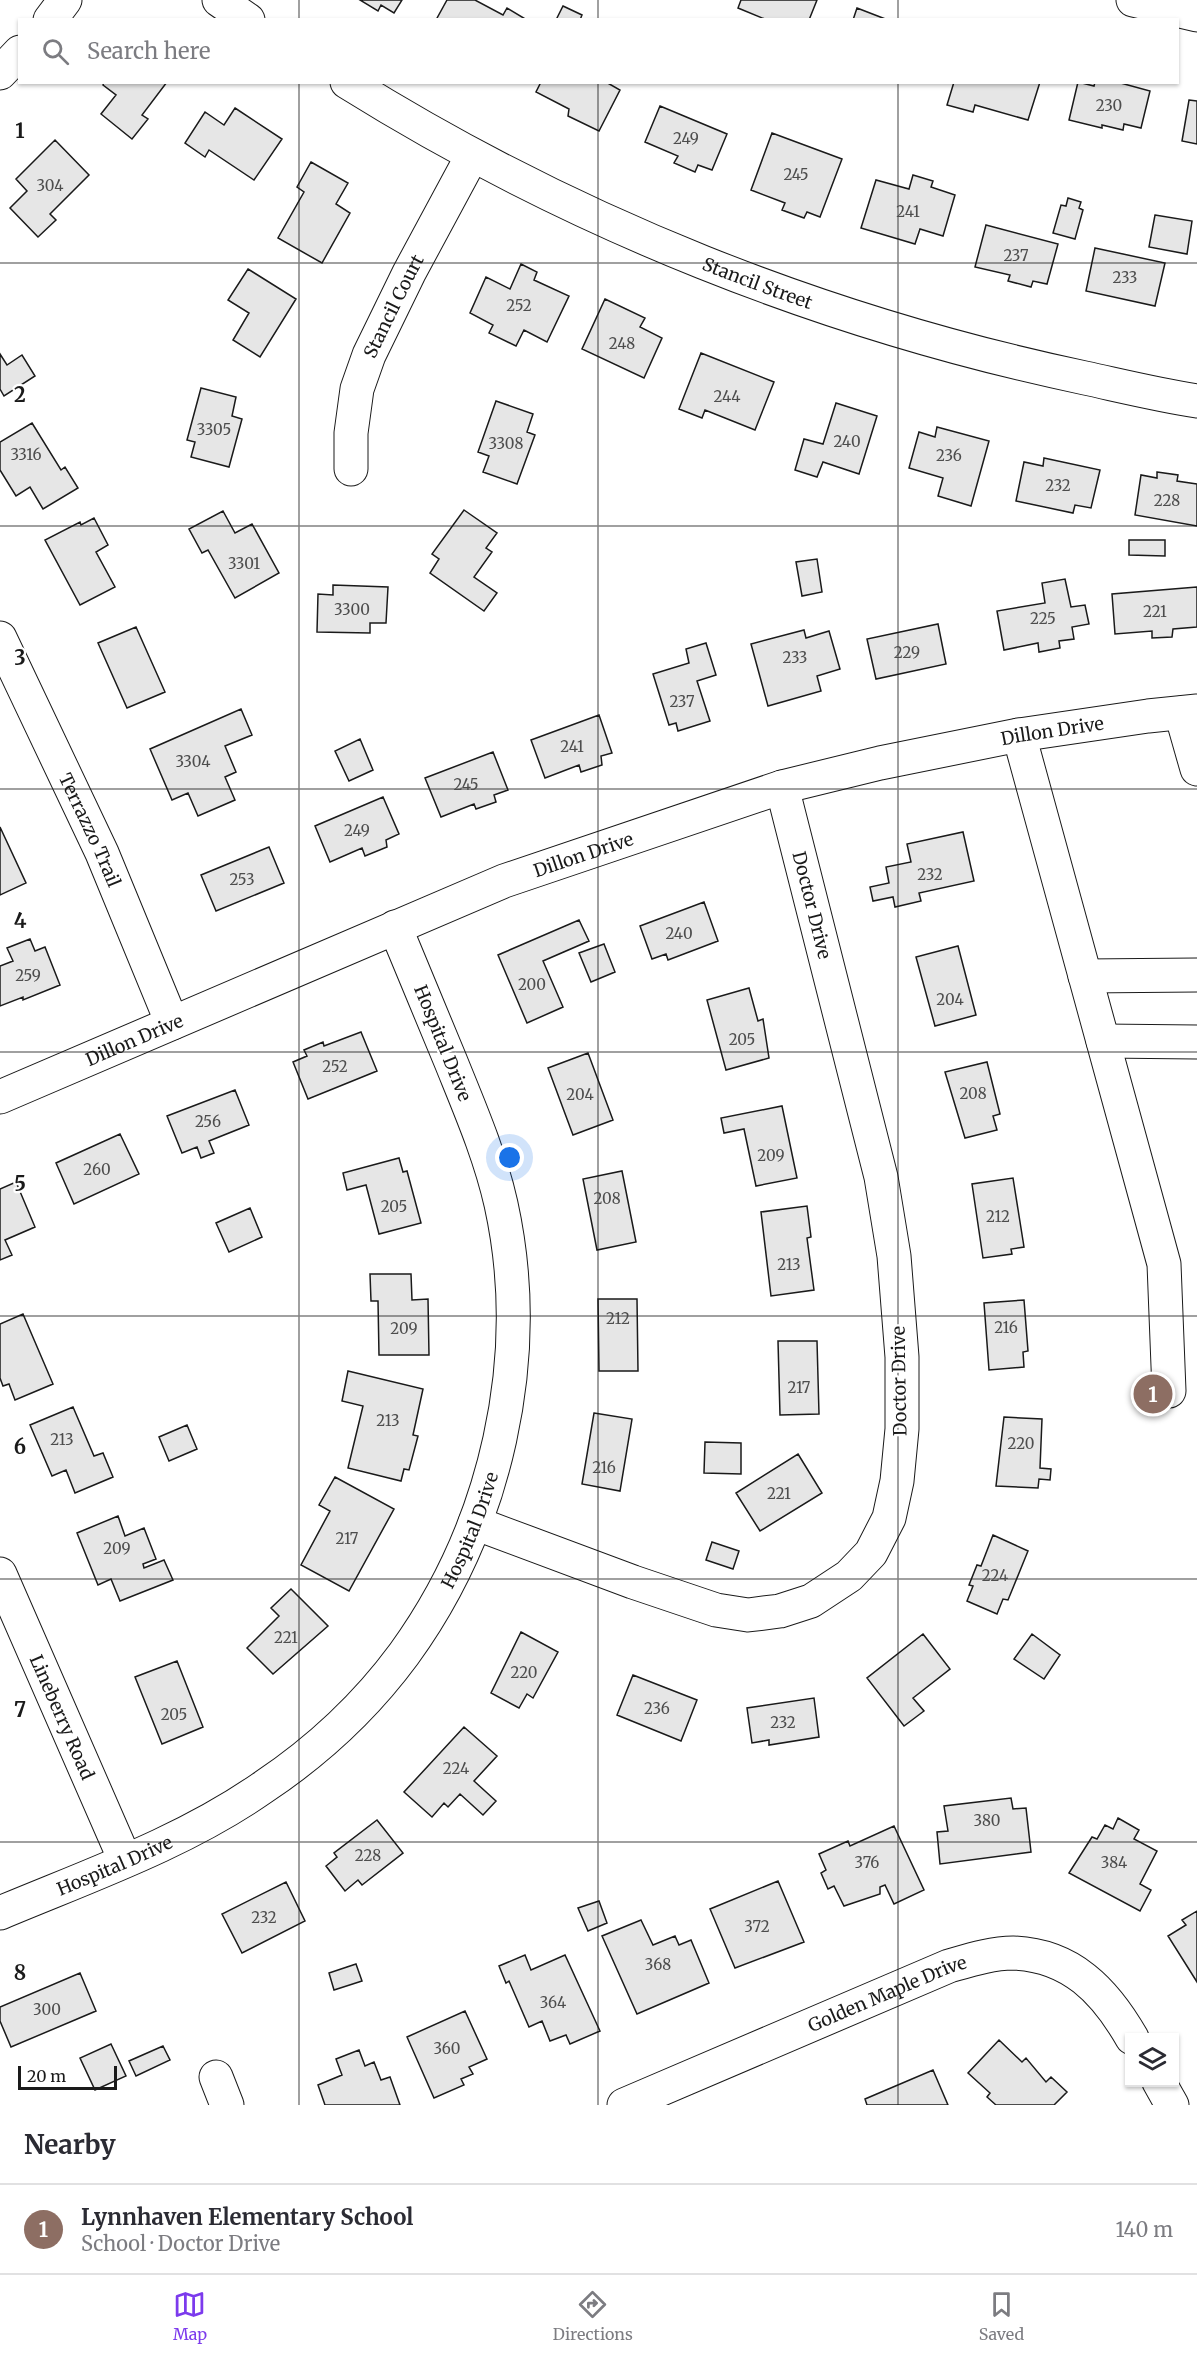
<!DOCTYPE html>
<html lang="en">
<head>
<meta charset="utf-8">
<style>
  body { margin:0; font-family:Merriweather,serif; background:#f7f7f7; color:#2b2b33 }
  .controls { position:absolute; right:18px; bottom:18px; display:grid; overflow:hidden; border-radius:0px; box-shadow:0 2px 4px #0004 }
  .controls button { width:54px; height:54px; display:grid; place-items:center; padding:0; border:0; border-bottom:2px solid #e1e1e2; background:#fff; color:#2b2b33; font:30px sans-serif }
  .scale { position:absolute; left:18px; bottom:15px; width:99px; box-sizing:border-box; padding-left:6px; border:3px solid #1a1a1a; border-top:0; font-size:16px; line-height:21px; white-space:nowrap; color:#1a1a1a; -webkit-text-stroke:4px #fff; paint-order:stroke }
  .you { position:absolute; left:510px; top:1158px; width:21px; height:21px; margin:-15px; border:4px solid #fff; border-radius:50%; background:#1a73e8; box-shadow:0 0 0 9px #1a73e833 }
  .badge { display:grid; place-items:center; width:39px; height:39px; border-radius:50%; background:#7c3aed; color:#fff; font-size:20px; font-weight:700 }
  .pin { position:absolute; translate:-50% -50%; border:3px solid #fff; box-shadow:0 2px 6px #0006 }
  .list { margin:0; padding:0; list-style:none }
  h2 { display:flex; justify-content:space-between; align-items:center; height:78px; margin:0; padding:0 24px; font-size:26px }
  h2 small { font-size:20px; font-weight:400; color:#7c7c81 }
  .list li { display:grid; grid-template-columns:39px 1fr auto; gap:18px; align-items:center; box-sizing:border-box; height:90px; padding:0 24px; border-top:2px solid #e1e1e2 }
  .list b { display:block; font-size:22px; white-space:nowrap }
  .list p { margin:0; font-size:20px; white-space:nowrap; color:#7c7c81 }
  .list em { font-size:20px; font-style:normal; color:#7c7c81 }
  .icon { flex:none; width:33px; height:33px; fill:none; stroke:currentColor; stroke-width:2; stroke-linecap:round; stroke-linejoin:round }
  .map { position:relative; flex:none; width:1197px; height:2105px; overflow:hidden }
  .search { position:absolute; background:#fff; box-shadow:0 2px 4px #0004; left:18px; right:18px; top:18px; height:66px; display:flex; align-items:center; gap:15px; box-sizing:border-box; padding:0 21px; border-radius:0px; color:#7c7c81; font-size:22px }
  .sheet { height:168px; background:#fff }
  nav { display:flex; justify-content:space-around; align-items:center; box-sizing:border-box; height:84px; border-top:2px solid #e1e1e2; background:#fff; font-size:16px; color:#7c7c81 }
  nav a { display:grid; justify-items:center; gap:3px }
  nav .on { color:#7c3aed }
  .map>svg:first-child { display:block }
  .building { fill:#e6e6e6; stroke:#1a1a1a; stroke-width:1.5 }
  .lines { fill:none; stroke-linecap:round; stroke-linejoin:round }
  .minor-casing { stroke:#1a1a1a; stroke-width:35 }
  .minor { stroke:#fff; stroke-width:33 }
  .grid { fill:none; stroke:#1a1a1a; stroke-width:1.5; stroke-opacity:0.55 }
  .labels { text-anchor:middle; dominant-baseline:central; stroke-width:4.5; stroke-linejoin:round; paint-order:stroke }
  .number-label { font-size:15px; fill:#4d4d4d }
  .street-label { font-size:18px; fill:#1a1a1a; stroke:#fff }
  .grid-label { font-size:20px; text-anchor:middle; font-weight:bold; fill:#1a1a1a; stroke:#fff; stroke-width:4.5; stroke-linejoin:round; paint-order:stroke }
</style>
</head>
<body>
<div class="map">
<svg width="1197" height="2105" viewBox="0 0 1197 2105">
  <rect width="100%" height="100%" fill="#fff"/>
  <!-- building -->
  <path class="building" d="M360,0h42l-8,13 -13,-8 -3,6z
    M447,0h28l28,15 4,-7 20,12h-91z
    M741,0h76l-8,20h-42l-29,-12z
    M563,6l19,9 -2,5h-24z
    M857,8l31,12h-35z
    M104,82h63l-25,33 6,4 -16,20 -31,-25 15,-19 -13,-10z
    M541,82h65l14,8 -21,41 -31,-15 1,-7 -33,-17z
    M954,82h86l-12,38 -53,-15 -2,7 -26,-7z
    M1078,82l16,4 1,-4h22l33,9 -9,37 -17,-4 -1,6 -21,-5v3l-33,-8z
    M1189,100l8,1v43l-15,-3z
    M660,106l67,28 -15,36 -14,-5 -3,7 -21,-9 4,-7 -33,-14z
    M235,108l47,31 -28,41 -45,-30 -4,7 -20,-14 20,-31 19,13z
    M772,133l70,26 -22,58 -13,-5 -3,6 -22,-8 3,-7 -34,-13z
    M55,140l34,35 -39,39 6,6 -18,17 -28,-29 17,-17 -11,-12z
    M311,162l37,21 -12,21 14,9 -28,50 -44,-25 26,-46 -7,-5z
    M913,175l20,6 -2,6 24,8 -12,41 -23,-7 -5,15 -54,-16 15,-48 33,9z
    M1068,198l13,4 -2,6 4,2 -8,29 -22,-6 8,-28 5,1z
    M1155,215l37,6 -5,33 -38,-7z
    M986,225l72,19 -11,40 -14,-3 -2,6 -23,-6 2,-6 -35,-8z
    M1095,248l70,15 -10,43 -69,-15z
    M521,264l16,8 -3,8 35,16 -22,46 -23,-12 -8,16 -27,-13 4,-8 -23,-12 16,-36 24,12z
    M248,269l48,30 -36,58 -27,-17 16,-27 -21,-13z
    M605,299l40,19 -5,9 22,11 -18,40 -62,-29z
    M701,353l73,29 -19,48 -50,-20 -3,8 -23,-9z
    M0,354l7,11 15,-10 13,21 -31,20 -4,-7z
    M201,388l35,9 -4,19 10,3 -13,48 -38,-10 4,-15 -8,-2z
    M496,401l37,13 -6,18 8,3 -18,49 -34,-12 6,-16 -11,-4z
    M836,403l41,13 -18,58 -36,-12 -6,15 -22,-7 9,-31 19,5z
    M32,423l29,47 4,-3 13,21 -35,21 -13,-22 -14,9 -16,-26v-28z
    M937,427l52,14 -18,65 -33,-10 5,-18 -34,-10 10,-36 16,5z
    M1044,458l56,12 -9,38 -16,-3 -2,8 -57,-12 8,-39 19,4z
    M1157,472l21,3 -1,6 20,3v42l-62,-11 6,-40 16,3z
    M464,510l33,23 -11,15 6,4 -18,25 23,16 -13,18 -54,-38 9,-14 -7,-5z
    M223,511l12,22 17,-9 27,49 -44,25 -27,-48 -6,3 -13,-24z
    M94,518l14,27 -12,7 19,35 -35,18 -35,-65 35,-18 1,3z
    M1129,540h36v16l-36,-1z
    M817,559l5,33 -20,4 -6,-34z
    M1065,579l6,28 14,-2 4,19 -17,3 2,12 -15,2 1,7 -21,4 -1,-9 -34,7 -7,-39 48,-8 -3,-20z
    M333,585l55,2 -2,36h-16v10l-53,-1 1,-38 15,1z
    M1197,587v40l-24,2 -1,8 -20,1v-7l-37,3 -3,-40z
    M938,624l8,40 -70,15 -9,-40z
    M136,627l29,65 -38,16 -29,-65z
    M804,630l2,8 23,-7 11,38 -23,7 4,15 -53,15 -17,-62z
    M706,643l10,32 -19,6 13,40 -32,10 -2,-8 -7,2 -16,-51 36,-11 -3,-14z
    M241,709l11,26 -27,11 11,26 -11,5 10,23 -37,16 -10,-23 -16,7 -22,-51z
    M599,715l13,38 -11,3 1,9 -21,7 -2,-7 -34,13 -14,-38z
    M360,739l13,31 -24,11 -14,-30z
    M493,752l15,38 -14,5 2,7 -20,7 -2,-5 -33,13 -16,-39z
    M383,797l16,37 -13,6 1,7 -22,9 -3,-8 -32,14 -15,-36z
    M0,827l26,56 -26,12z
    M963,832l11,49 -55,12 2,8 -26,6 -2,-10 -20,4 -3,-14 19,-4 -3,-16 25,-5 -4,-18z
    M269,847l15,36 -68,28 -15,-36z
    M704,902l14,39 -50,19 -2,-6 -14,5 -12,-33z
    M579,920l10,21 -46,20 20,46 -36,16 -29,-68z
    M30,939l5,12 10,-4 15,38 -37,15v-3l-23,9v-40l13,-5 -6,-13z
    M604,944l11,28 -24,10 -12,-29z
    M958,946l18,69 -41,11 -19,-69z
    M749,988l9,33 5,-2 6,39 -43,12 -19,-70z
    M361,1032l16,39 -69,28 -15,-37 14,-6 -3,-6 19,-8 1,4z
    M588,1053l25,67 -40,15 -25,-67z
    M987,1062l13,52 -7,2 4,14 -32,8 -20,-66z
    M235,1090l14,35 -40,16 5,12 -13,5 -4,-11 -15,6 -15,-37z
    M782,1106l15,72 -41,8 -12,-57 -20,4 -3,-15z
    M120,1134l19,40 -65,30 -18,-41z
    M399,1158l4,14 4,-1 14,52 -42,11 -13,-49 -19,5 -4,-17z
    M622,1171l14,71 -39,8 -14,-71z
    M1013,1178l11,69 -13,2 1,5 -29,4 -11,-74z
    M16,1182l19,45 -30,13 7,15 -12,5v-71z
    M807,1206l4,31 -4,1 7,52 -43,6 -10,-84z
    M250,1208l12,29 -33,15 -13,-29z
    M370,1274h41l1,26 16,-1 1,56h-50l-1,-54h-7z
    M598,1299h39l1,72h-39z
    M1024,1300l4,51 -5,1 1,15 -35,3 -5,-67z
    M23,1314l30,70 -38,16 -6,-16 -6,2 -3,-8v-54z
    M778,1341h39l2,73 -39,1z
    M348,1371l75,18 -10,46 5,1 -9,34 -5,-1 -3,12 -53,-13 15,-62 -21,-5z
    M73,1407l21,49 9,-3 10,24 -38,16 -9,-23 -14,6 -22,-51z
    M594,1413l38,6 -12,72 -38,-7z
    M1004,1417l38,2 -2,49 11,1 -1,11 -11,-1 -1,9 -42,-2z
    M187,1425l10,24 -28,12 -10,-24z
    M705,1442l36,1v31l-37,-1z
    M798,1454l24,39 -62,38 -24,-38z
    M335,1477l59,32 -45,82 -48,-26 29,-54 -11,-6z
    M118,1516l7,20 19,-8 12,31 -13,5 1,4 20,-8 9,20 -53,21 -9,-22 -13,6 -21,-52z
    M993,1535l35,16 -20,49 -5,-1 -6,15 -30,-13 6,-15 -4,-1 8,-20 4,1z
    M712,1542l27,9 -6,18 -27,-9z
    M291,1589l37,37 -55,48 -26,-26 32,-32 -8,-8z
    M521,1632l37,20 -25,46 -6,-4 -8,14 -28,-15z
    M923,1634l27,35 -37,29 11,13 -20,15 -37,-48z
    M1032,1634l28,21 -16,24 -30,-20z
    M177,1661l26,66 -41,17 -27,-67z
    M633,1675l64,25 -16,41 -64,-26z
    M814,1698l5,39 -50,8v-5l-17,3 -5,-35z
    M464,1727l33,29 -23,25 22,20 -13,14 -23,-21 -12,13 -4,-4 -12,14 -28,-25z
    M1011,1798l2,11 13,-1 5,44 -91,12 -3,-32 11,-1 -4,-25z
    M1118,1818l21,12 -5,9 23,12 -17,33 11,6 -11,21 -71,-38 23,-36 5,2 8,-14 8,4z
    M377,1820l26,33 -41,32 -4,-5 -13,11 -19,-25 11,-9 -3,-4z
    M894,1826l30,64 -30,14 -9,-19 -5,2v7l-36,12 -10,-20 -6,3 -7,-16 5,-3 -7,-16 29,-13 2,5z
    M778,1881l26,61 -69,26 -25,-59z
    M286,1882l19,39 -63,32 -20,-39z
    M599,1901l8,22 -19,8 -10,-23z
    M1197,1911v71l-29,-46 18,-11 -4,-5z
    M641,1920l12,25 22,-9 4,9 12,-5 18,43 -72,31 -35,-78z
    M525,1955l6,15 34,-15 35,76 -30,13 -4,-9 -16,6 -8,-20 -13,6 -20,-46 -3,2 -7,-17z
    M356,1964l6,17 -28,9 -5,-17z
    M80,1973l16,38 -85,36 -11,-26v-14z
    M465,2011l22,48 -18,8 4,7 -12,5 3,6 -30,13 -27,-61z
    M999,2040l23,22 4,-4 20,24 5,-5 16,15 -13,13h-58l-9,-8 3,-4 -22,-20z
    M111,2044l15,32 -31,14 -15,-32z
    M163,2046l7,14 -34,16 -7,-15z
    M359,2050l6,16 9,-4 7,18 9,-3 10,28h-75l-7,-20 24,-10 -6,-16z
    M933,2070l15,35h-81l-2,-6z"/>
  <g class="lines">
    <defs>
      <g id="minor">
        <path d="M219,0l29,20"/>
        <path d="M1133,0l64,15"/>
        <path d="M50,20l15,-20"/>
        <path d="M0,73l20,-21"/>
        <path id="s1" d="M347,82c226,141 477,241 738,296 37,8 74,17 112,23"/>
        <path id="s2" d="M351,469v-36l6,-44 12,-34 40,-82 63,-117"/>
        <path id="s3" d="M0,638l102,215 70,170"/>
        <path d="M1181,713l16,56"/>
        <path d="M1019,735l145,529 5,127"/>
        <path d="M1085,976l112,-1"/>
        <path d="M1103,1041l94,1"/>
        <path id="s4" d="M0,1097l504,-216 278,-94 98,-24 139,-28 129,-19 49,-5"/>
        <path d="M475,1523l158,59 83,28 32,5 32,-4 31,-10 38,-25 22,-23 18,-35 8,-37 5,-52v-72l-8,-101 -13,-79 -99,-390"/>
        <path id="s5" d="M0,1574l125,286"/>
        <path id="s6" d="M0,1913c88,-37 183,-70 262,-125 54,-36 103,-81 142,-134 92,-127 131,-295 97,-450 -11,-49 -31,-95 -50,-142 -19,-45 -37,-90 -56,-135"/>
        <path d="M216,2077l11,28"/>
        <path d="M1159,2082l13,23"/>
        <path id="s7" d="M624,2105l325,-139c21,-6 43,-13 64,-13 58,2 92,38 119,85"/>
      </g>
    </defs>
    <!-- minor casing -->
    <use href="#minor" class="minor-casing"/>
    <!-- minor -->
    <use href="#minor" class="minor"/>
  </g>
  <!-- grid -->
  <path class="grid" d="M299,0v20M598,0v20M898,0v20M299,82v2023M598,82v2023M898,82v2023M0,263h1197M0,526h1197M0,789h1197M0,1052h1197M0,1316h1197M0,1579h1197M0,1842h1197"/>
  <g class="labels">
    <!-- number labels -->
    <g class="number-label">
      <text x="1109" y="105">230</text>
      <text x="686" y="138">249</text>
      <text x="796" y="174">245</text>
      <text x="50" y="185">304</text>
      <text x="908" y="211">241</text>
      <text x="1016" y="255">237</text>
      <text x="1125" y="277">233</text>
      <text x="519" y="305">252</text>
      <text x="622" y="343">248</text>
      <text x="727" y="396">244</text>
      <text x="214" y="429">3305</text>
      <text x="847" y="441">240</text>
      <text x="506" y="443">3308</text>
      <text x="26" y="454">3316</text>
      <text x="949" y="455">236</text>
      <text x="1058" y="485">232</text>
      <text x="1167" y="500">228</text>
      <text x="244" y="563">3301</text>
      <text x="352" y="609">3300</text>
      <text x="1155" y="611">221</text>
      <text x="1043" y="618">225</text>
      <text x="907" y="652">229</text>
      <text x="795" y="657">233</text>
      <text x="682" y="701">237</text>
      <text x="572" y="746">241</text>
      <text x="193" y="761">3304</text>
      <text x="466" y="784">245</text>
      <text x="357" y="830">249</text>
      <text x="930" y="874">232</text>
      <text x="242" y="879">253</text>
      <text x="679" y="933">240</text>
      <text x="28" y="975">259</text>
      <text x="532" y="984">200</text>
      <text x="950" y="999">204</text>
      <text x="742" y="1039">205</text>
      <text x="335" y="1066">252</text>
      <text x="973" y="1093">208</text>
      <text x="580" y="1094">204</text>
      <text x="208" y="1121">256</text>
      <text x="771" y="1155">209</text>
      <text x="97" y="1169">260</text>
      <text x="607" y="1198">208</text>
      <text x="394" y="1206">205</text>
      <text x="998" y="1216">212</text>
      <text x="789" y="1264">213</text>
      <text x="618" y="1318">212</text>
      <text x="1006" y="1327">216</text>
      <text x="404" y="1328">209</text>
      <text x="799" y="1387">217</text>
      <text x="388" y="1420">213</text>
      <text x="62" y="1439">213</text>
      <text x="1021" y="1443">220</text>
      <text x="604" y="1467">216</text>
      <text x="779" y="1493">221</text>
      <text x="347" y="1538">217</text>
      <text x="117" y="1548">209</text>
      <text x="995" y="1575">224</text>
      <text x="286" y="1637">221</text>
      <text x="524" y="1672">220</text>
      <text x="657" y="1708">236</text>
      <text x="174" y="1714">205</text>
      <text x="783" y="1722">232</text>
      <text x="456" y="1768">224</text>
      <text x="987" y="1820">380</text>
      <text x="368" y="1855">228</text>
      <text x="867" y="1862">376</text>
      <text x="1114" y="1862">384</text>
      <text x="264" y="1917">232</text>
      <text x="757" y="1926">372</text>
      <text x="658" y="1964">368</text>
      <text x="553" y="2002">364</text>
      <text x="47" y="2009">300</text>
      <text x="447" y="2048">360</text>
    </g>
    <!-- street labels -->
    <g class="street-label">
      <text stroke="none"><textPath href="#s1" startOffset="458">Stancil Street</textPath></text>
      <text stroke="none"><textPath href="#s2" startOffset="171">Stancil Court</textPath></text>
      <text stroke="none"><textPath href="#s4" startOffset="1118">Dillon Drive</textPath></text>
      <text stroke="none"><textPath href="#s3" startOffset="212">Terrazzo Trail</textPath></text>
      <text stroke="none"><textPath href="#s4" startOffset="632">Dillon Drive</textPath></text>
      <text transform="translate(812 905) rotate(76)">Doctor Drive</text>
      <text stroke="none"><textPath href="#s4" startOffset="146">Dillon Drive</textPath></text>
      <text transform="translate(443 1043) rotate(68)">Hospital Drive</text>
      <text transform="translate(899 1381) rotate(-91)">Doctor Drive</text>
      <text stroke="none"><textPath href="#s6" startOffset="628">Hospital Drive</textPath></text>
      <text stroke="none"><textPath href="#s5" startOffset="156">Lineberry Road</textPath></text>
      <text stroke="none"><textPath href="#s6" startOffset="124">Hospital Drive</textPath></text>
      <text stroke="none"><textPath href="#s7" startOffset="286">Golden Maple Drive</textPath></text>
    </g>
  </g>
  <g class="grid-label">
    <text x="20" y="138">1</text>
    <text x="20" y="402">2</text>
    <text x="20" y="665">3</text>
    <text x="20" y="928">4</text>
    <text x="20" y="1191">5</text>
    <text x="20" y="1454">6</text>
    <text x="20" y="1717">7</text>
    <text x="20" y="1980">8</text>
  </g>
</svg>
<div class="controls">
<button><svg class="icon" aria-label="layers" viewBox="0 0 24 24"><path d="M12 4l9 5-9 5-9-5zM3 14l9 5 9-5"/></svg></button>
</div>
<div class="scale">20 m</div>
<div class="you"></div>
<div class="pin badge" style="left:1153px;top:1394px;background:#8d6e63">1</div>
<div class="search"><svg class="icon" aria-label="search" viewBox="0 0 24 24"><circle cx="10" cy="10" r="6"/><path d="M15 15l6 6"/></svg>Search here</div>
</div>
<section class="sheet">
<h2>Nearby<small></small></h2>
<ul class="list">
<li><span class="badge" style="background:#8d6e63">1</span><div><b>Lynnhaven Elementary School</b><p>School · Doctor Drive</p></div><em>140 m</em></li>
</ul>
</section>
<nav>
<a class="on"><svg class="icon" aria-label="map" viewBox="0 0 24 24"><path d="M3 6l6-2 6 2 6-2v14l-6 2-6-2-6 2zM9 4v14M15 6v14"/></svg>Map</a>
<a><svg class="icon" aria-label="directions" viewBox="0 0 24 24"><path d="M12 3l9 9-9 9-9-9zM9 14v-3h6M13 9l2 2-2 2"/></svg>Directions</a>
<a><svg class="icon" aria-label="saved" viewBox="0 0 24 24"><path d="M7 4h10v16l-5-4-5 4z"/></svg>Saved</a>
</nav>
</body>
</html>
